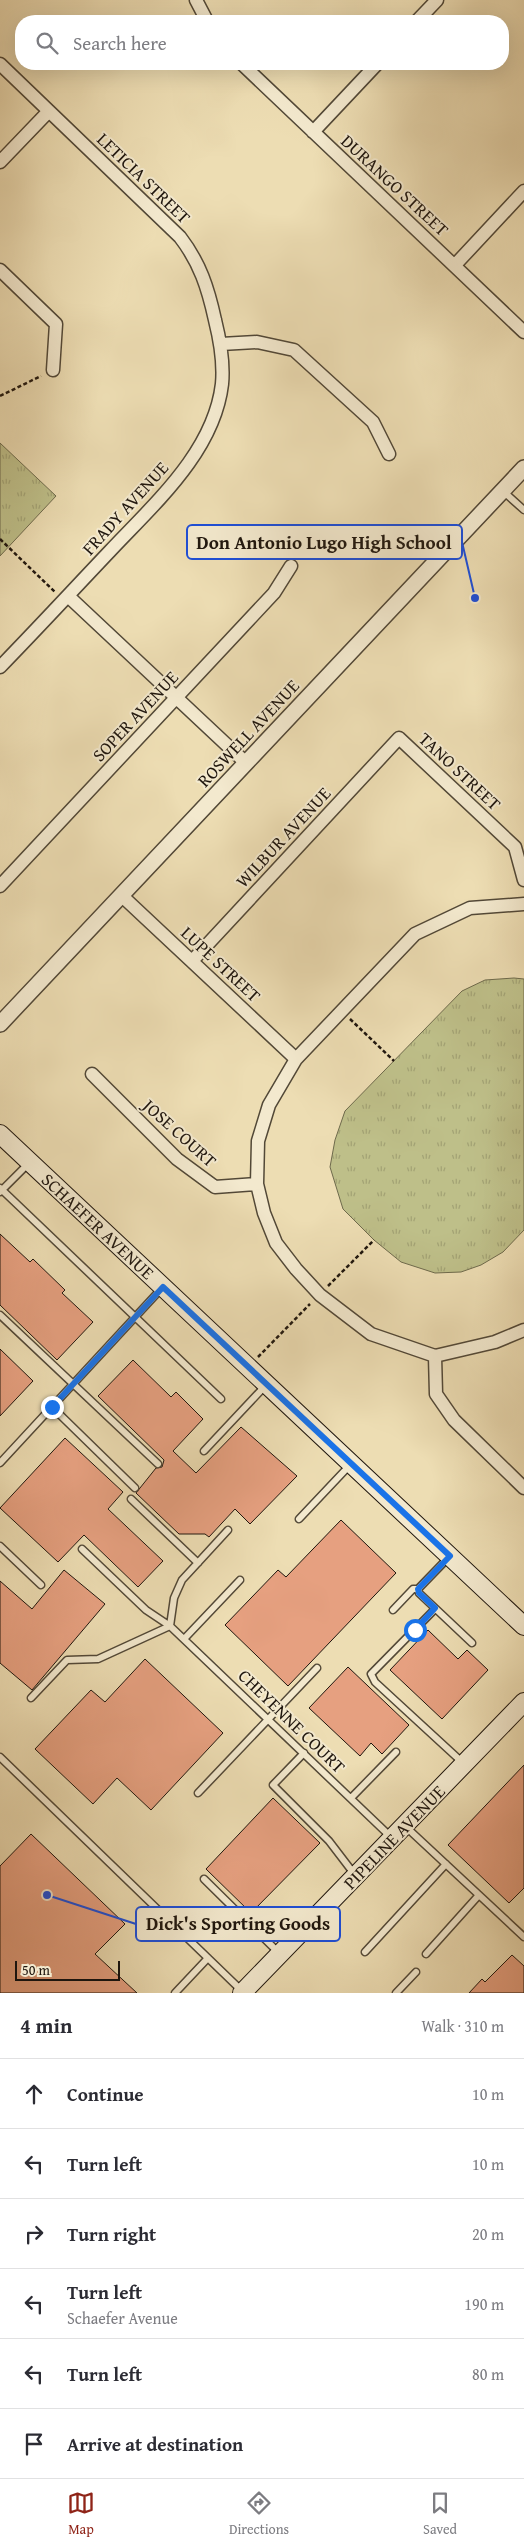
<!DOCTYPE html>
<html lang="en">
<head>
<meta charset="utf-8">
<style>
  body { margin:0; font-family:"Gentium Book Plus",serif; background:#f2f2f3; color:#2b2b33 }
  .scale { position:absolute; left:15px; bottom:12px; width:105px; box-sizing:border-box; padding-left:5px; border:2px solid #1f160e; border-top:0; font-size:14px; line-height:18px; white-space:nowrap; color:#1f160e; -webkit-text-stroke:4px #f3e9ce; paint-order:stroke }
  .stop { position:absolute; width:15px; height:15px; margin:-11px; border:4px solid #1a73e8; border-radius:50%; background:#fff }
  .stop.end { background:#1a73e8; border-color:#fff; box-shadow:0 1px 5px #0008 }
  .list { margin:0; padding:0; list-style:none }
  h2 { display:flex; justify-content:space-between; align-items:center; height:65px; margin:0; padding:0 20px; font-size:21px }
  h2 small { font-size:16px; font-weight:400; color:#7c7c81 }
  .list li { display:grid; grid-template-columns:32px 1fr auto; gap:15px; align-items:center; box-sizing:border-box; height:70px; padding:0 20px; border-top:1px solid #e1e1e2 }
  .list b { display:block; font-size:19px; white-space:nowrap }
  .list p { margin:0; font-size:16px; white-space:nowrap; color:#7c7c81 }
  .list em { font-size:16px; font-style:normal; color:#7c7c81 }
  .icon { flex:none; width:28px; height:28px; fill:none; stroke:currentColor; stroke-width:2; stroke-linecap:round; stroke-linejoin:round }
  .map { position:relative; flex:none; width:524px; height:1993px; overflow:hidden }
  .search { position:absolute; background:#fff; box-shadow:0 5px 20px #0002; left:15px; right:15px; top:15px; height:55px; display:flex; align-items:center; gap:12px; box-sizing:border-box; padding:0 18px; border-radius:20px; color:#7c7c81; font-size:19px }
  .sheet { height:485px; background:#fff }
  nav { display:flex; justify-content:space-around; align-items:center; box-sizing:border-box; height:70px; border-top:1px solid #e1e1e2; background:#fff; font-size:14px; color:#7c7c81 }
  nav a { display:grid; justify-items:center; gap:2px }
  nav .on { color:#8f2418 }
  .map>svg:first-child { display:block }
  .park { fill:url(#park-tufts); stroke:#6e6a4c }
  .building { fill:#e6a080; stroke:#1f160e }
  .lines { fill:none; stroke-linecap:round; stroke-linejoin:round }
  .service-casing { stroke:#524837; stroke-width:9 }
  .minor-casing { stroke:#524837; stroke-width:15 }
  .tertiary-casing { stroke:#524837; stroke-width:18 }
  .secondary-casing { stroke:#1f160e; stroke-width:20 }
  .path { stroke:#1f160e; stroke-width:2.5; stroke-dasharray:4 2.5; stroke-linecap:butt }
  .service { stroke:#f3e9ce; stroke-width:6 }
  .minor { stroke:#f3e9ce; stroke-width:12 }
  .tertiary { stroke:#f3e9ce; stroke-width:15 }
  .secondary { stroke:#f3e9ce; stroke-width:18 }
  .route { stroke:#1a73e8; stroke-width:6 }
  .labels { text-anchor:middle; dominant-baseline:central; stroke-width:4; stroke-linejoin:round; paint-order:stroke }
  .street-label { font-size:18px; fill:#1f160e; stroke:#f3e9ce }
  .leader { fill:none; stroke:#1d4ed8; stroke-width:2 }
  .callout-dot { fill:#1d4ed8; stroke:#f3e9ce; stroke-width:2 }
  .callout { fill:#f3e9ce; stroke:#1d4ed8; stroke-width:2 }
  .callout-label { font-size:19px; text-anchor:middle; font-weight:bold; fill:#1f160e }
</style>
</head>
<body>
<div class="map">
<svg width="524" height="1993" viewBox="0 0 524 1993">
  <defs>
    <pattern id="park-tufts" width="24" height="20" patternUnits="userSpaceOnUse" patternTransform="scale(1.25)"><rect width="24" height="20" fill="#bebf89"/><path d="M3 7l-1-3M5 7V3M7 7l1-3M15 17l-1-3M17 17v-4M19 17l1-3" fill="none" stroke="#a3a375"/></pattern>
  </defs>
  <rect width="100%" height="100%" fill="#edddb3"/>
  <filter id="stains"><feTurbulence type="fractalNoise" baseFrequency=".004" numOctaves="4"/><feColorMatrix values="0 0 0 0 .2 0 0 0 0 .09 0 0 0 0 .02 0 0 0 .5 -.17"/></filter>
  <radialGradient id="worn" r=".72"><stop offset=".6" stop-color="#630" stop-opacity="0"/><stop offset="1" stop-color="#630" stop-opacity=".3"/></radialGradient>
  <!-- park -->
  <path class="park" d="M0,443l56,53 -56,60z
    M514,978l10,1v251l-21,22 -22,13 -20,7 -26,1 -34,-11 -27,-22 -31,-31 -13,-42 5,-27 10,-29 117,-120 23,-11z"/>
  <!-- building -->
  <path class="building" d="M0,1234l30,28 3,-3 32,31 -3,3 31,29 -36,38 -57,-55z
    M0,1349l33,32 -33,35z
    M133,1360l38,37 5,-5 27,27 -30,32 23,22 45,-46 56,49 -47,48 -15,-15 -26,28 -4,-3h-26l-43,-41 20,-25 6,-1 2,-7 -66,-64z
    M65,1438l58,54 -15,17 55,52 -25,26 -54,-52 -26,27 -58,-54z
    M341,1520l55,53 -108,113 -63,-61 53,-55 8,7z
    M64,1570l41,34 -73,86 -32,-27v-82l32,28z
    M428,1630l30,29 9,-9 21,20 -46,49 -52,-49z
    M145,1659l78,74 -72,77 -34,-32 -24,26 -58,-55 56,-59 14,12z
    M348,1667l61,58 -27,29 -11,-11 -11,13 -51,-48z
    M524,1765v123l-15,15 -61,-58z
    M273,1798l47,45 -69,70 -45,-44z
    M31,1834l94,90 -30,30 42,39h-137v-127z
    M512,1955l12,11v27h-55l13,-14 3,3z"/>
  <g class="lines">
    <defs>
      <path id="service" d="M504,492l20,18
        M0,1188l221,211
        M0,1192l29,-29
        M0,1315l158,149
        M52,1407l83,81
        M204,1451l62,-66
        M0,1463l162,-175
        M131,1499l67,64
        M299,1519l51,-54
        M0,1546l41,39
        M82,1549l64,61 24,16 222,212
        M449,1557l-31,32 1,4 53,50
        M435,1609l-64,65 4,8 87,80
        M393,1610l20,-21h5
        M170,1626l4,-28 8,-18 46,-50
        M184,1639l56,-59
        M31,1698l36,-38 31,-1 72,-33
        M304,1753l-31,32 56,56 26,34
        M0,1757l242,234
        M198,1793l119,-125
        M351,1798l45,-46
        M406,1827l118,110
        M204,1879l75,74
        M365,1952l81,-88
        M426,1954l53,-59
        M175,1993l33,-35
        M396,1993l20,-21"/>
      <path id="minor" d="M196,0l11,21
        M417,21l20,-21
        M0,64l180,173c20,26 28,51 35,83 5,20 9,43 7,64 -8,68 -68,120 -112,167 -37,39 -73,78 -110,116
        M242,64l282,268
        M313,132l64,-68
        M0,162l49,-51
        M455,265l69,-74
        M0,270l56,54 -3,46
        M221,344l36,-2 37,8 79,72 16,32
        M68,596l178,167
        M0,886l274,-293 17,-27
        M121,895l175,164
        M193,960l206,-222 116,109 9,33
        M92,1074l85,85 38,28 42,-3
        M435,1356l-64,-22 -51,-39 -24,-26 -20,-26 -12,-30 -7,-29 1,-43 11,-36 27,-46 119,-125 55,-26 54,-4
        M435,1356l1,38 18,26 70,68
        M435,1356l60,-14 29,-12"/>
      <path id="tertiary" d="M0,1024l524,-556"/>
      <path id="secondary" d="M0,1134l524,492
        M242,1993l282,-291"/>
    </defs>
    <!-- service casing -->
    <use href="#service" class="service-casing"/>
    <!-- minor casing -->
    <use href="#minor" class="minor-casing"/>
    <!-- tertiary casing -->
    <use href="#tertiary" class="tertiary-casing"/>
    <!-- secondary casing -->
    <use href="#secondary" class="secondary-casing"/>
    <!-- path -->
    <path class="path" d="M0,396l41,-20
      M0,539l55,53
      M350,1019l44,42
      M328,1286l46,-46
      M258,1357l52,-53"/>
    <!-- service -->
    <use href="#service" class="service"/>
    <!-- minor -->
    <use href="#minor" class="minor"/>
    <!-- tertiary -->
    <use href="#tertiary" class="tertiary"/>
    <!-- secondary -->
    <use href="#secondary" class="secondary"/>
  </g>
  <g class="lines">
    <!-- route -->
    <path class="route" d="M52,1407l111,-120 287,269 -32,33 1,4 16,15 -20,22"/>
  </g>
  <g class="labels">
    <!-- street labels -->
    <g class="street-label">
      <text transform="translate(144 178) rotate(44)">LETICIA STREET</text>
      <text transform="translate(395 185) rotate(43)">DURANGO STREET</text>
      <text transform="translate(125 508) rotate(-48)">FRADY AVENUE</text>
      <text transform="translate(135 716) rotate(-47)">SOPER AVENUE</text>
      <text transform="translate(248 733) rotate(-47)">ROSWELL AVENUE</text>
      <text transform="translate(460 771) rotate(43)">TANO STREET</text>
      <text transform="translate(283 837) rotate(-47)">WILBUR AVENUE</text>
      <text transform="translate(221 964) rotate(43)">LUPE STREET</text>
      <text transform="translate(180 1133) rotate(42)">JOSE COURT</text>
      <text transform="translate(98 1226) rotate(43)">SCHAEFER AVENUE</text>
      <text transform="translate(292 1721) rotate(44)">CHEYENNE COURT</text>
      <text transform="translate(394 1837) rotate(-46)">PIPELINE AVENUE</text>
    </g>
  </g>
  <!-- callouts -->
  <path class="leader" d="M475 598L462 542M47 1895L136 1924"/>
  <g class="callout-dot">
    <circle cx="475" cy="598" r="5"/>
    <circle cx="47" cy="1895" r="5"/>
  </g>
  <g class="callout">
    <rect x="187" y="525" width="275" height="34" rx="5"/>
    <rect x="136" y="1907" width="204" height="34" rx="5"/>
  </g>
  <g class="callout-label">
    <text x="324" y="549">Don Antonio Lugo High School</text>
    <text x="238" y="1930">Dick's Sporting Goods</text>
  </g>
  <rect width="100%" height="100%" filter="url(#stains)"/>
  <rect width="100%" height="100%" fill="url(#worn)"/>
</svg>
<div class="scale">50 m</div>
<div class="stop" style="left:415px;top:1630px"></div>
<div class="stop end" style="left:52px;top:1407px"></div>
<div class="search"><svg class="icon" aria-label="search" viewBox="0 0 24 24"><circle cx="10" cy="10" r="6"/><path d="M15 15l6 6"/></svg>Search here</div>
</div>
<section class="sheet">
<h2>4 min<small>Walk · 310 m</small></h2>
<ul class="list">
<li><svg class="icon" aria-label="ahead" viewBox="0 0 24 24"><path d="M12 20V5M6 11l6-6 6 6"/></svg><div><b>Continue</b></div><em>10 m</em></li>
<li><svg class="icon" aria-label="left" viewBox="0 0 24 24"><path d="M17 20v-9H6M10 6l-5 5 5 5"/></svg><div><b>Turn left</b></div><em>10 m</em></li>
<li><svg class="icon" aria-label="right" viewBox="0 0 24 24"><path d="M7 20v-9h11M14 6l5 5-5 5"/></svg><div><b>Turn right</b></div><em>20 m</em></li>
<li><svg class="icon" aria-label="left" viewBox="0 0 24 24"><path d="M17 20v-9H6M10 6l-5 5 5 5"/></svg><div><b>Turn left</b><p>Schaefer Avenue</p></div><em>190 m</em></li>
<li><svg class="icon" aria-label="left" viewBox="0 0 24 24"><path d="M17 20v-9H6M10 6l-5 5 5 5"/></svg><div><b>Turn left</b></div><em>80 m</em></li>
<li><svg class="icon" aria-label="arrive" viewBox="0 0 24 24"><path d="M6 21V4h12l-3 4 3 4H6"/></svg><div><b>Arrive at destination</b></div></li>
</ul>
</section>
<nav>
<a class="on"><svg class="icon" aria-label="map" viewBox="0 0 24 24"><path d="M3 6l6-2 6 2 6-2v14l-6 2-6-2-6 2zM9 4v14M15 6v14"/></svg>Map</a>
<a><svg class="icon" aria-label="directions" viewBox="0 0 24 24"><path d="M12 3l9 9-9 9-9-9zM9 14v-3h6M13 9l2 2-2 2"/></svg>Directions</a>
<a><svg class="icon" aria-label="saved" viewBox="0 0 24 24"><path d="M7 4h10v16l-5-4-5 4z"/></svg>Saved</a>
</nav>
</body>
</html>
